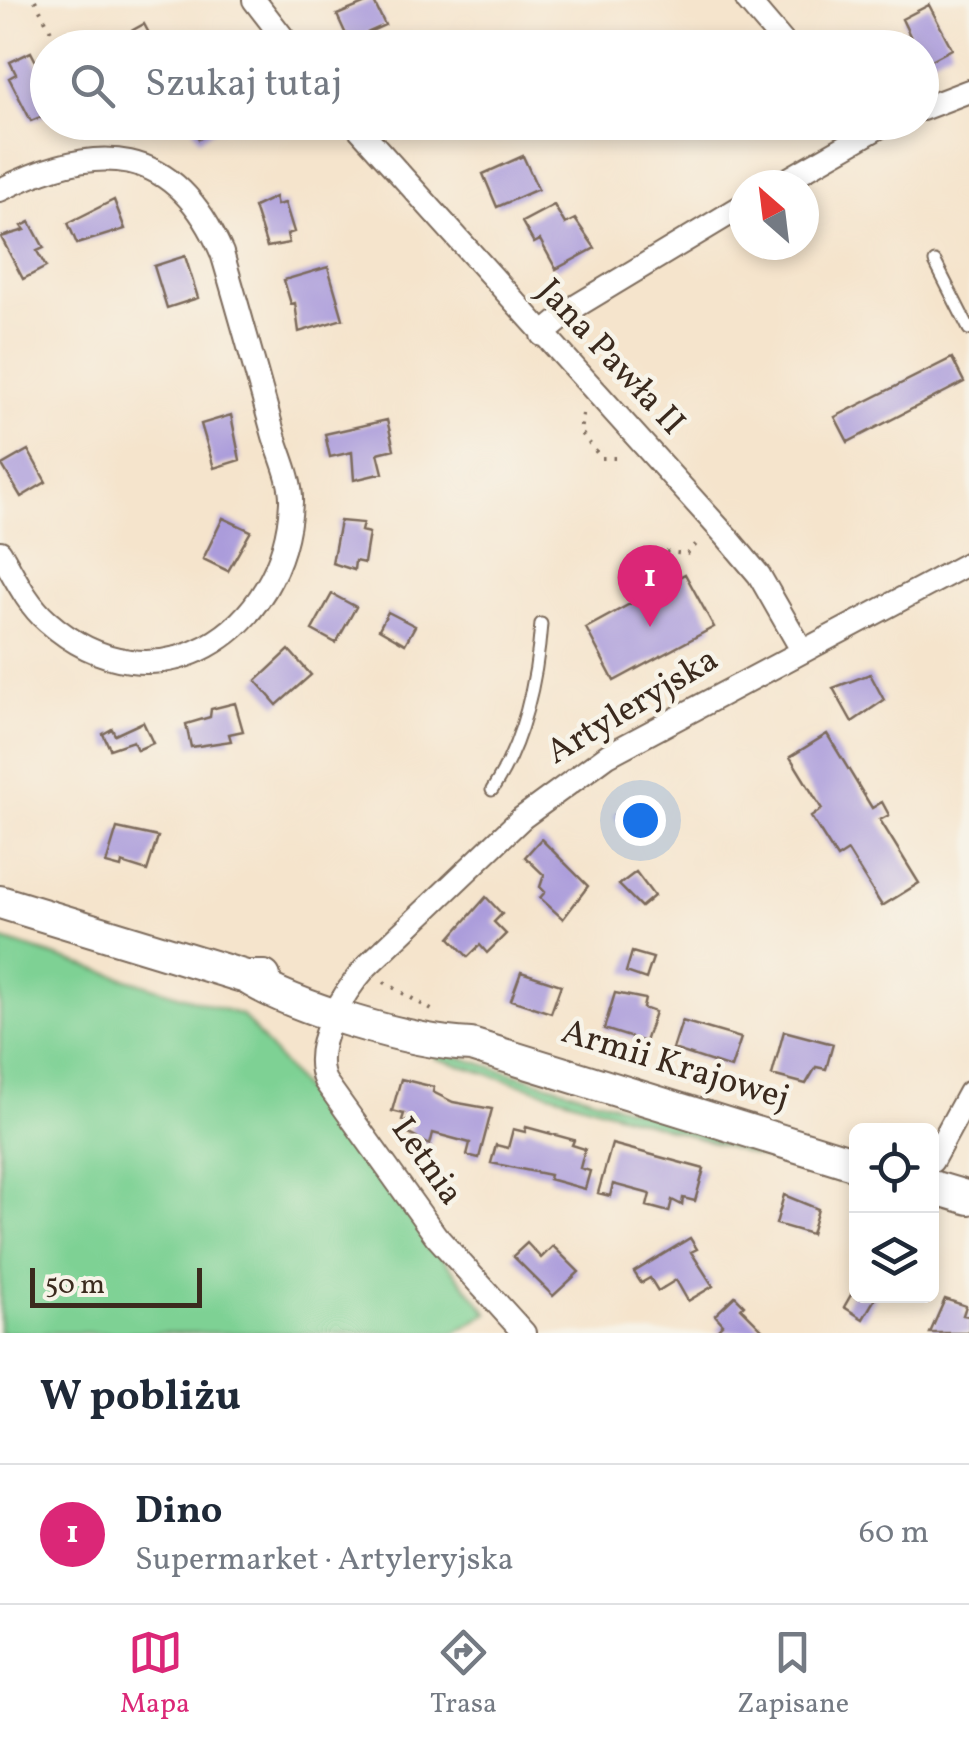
<!DOCTYPE html>
<html lang="pl">
<head>
<meta charset="utf-8">
<style>
  body { margin:0; font-family:Vollkorn,serif; background:#f2f2f3; color:#1f2937 }
  .controls { position:absolute; right:30px; bottom:30px; display:grid; overflow:hidden; border-radius:15px; box-shadow:0 5px 15px #0003 }
  .controls button { width:90px; height:90px; display:grid; place-items:center; padding:0; border:0; border-bottom:2px solid #e0e1e3; background:#fff; color:#1f2937; font:50px sans-serif }
  .compass { position:absolute; left:729px; top:170px; width:90px; height:90px; border-radius:50%; background:#fff; box-shadow:0 5px 15px #0003; rotate:332deg }
  .scale { position:absolute; left:30px; bottom:25px; width:172px; box-sizing:border-box; padding-left:10px; border:5px solid #3b2a1e; border-top:0; font-size:28px; line-height:35px; white-space:nowrap; color:#3b2a1e; -webkit-text-stroke:8px #f7f3e8; paint-order:stroke }
  .you { position:absolute; left:640px; top:820px; width:35px; height:35px; margin:-25px; border:8px solid #fff; border-radius:50%; background:#1a73e8; box-shadow:0 0 0 15px #1a73e833 }
  .badge { display:grid; place-items:center; width:65px; height:65px; border-radius:50%; background:#db2777; color:#fff; font-size:32px; font-weight:700 }
  .pin { position:absolute; translate:-50% -82px; filter:drop-shadow(0 2px 5px #0008) }
  .pin::after { content:''; position:absolute; top:52px; width:35px; height:30px; background:inherit; clip-path:polygon(0 0,100% 0,50% 100%) }
  .list { margin:0; padding:0; list-style:none }
  h2 { display:flex; justify-content:space-between; align-items:center; height:130px; margin:0; padding:0 40px; font-size:42px }
  h2 small { font-size:32px; font-weight:400; color:#747a83 }
  .list li { display:grid; grid-template-columns:65px 1fr auto; gap:30px; align-items:center; box-sizing:border-box; height:140px; padding:0 40px; border-top:2px solid #e0e1e3 }
  .list b { display:block; font-size:38px; white-space:nowrap }
  .list p { margin:0; font-size:32px; white-space:nowrap; color:#747a83 }
  .list em { font-size:32px; font-style:normal; color:#747a83 }
  .icon { flex:none; width:55px; height:55px; fill:none; stroke:currentColor; stroke-width:2; stroke-linecap:round; stroke-linejoin:round }
  .map { position:relative; flex:none; width:969px; height:1333px; overflow:hidden }
  .search { position:absolute; background:#fff; box-shadow:0 5px 15px #0003; left:30px; right:30px; top:30px; height:110px; display:flex; align-items:center; gap:25px; box-sizing:border-box; padding:0 35px; border-radius:55px; color:#747a83; font-size:38px }
  .sheet { height:270px; background:#fff }
  nav { display:flex; justify-content:space-around; align-items:center; box-sizing:border-box; height:140px; border-top:2px solid #e0e1e3; background:#fff; font-size:28px; color:#747a83 }
  nav a { display:grid; justify-items:center; gap:5px }
  nav .on { color:#db2777 }
  .map>svg:first-child { display:block }
  .green { fill:#7ed194; stroke:#5c7e59; stroke-width:2.5 }
  .building { fill:#ab9cdb }
  .lines { fill:none; stroke-linecap:round; stroke-linejoin:round }
  .lane-casing { stroke:#7c6b5b; stroke-width:15 }
  .street-casing { stroke:#7c6b5b; stroke-width:26 }
  .secondary-casing { stroke:#7c6b5b; stroke-width:36 }
  .path { stroke:#7c6b5b; stroke-width:4; stroke-dasharray:2.5 8; stroke-linecap:butt }
  .lane { stroke:#fff; stroke-width:11 }
  .street { stroke:#fff; stroke-width:22 }
  .secondary { stroke:#fff; stroke-width:32 }
  .labels { text-anchor:middle; dominant-baseline:central; stroke-width:9; stroke-linejoin:round; paint-order:stroke }
  .street-label { font-size:35px; fill:#3b2a1e; stroke:#f7f3e8 }
</style>
</head>
<body>
<div class="map">
<svg width="969" height="1333" viewBox="0 0 969 1333">
  <rect width="100%" height="100%" fill="#f7f3e8"/>
  <filter id="ink" filterUnits="userSpaceOnUse"><feTurbulence type="fractalNoise" baseFrequency=".01" numOctaves="2"/><feDisplacementMap in="SourceGraphic" scale="20" xChannelSelector="R" yChannelSelector="G"/><feConvolveMatrix kernelMatrix="1 2 1 2 8 2 1 2 1" color-interpolation-filters="sRGB"/></filter>
  <filter id="wash" filterUnits="userSpaceOnUse"><feTurbulence type="fractalNoise" baseFrequency=".0048" numOctaves="4" result="noise"/><feDisplacementMap in="SourceGraphic" scale="40" xChannelSelector="R" yChannelSelector="G"/><feGaussianBlur stdDeviation="2.25" result="paint"/><feColorMatrix in="noise" values="0 0 0 0 0 0 0 0 0 0 0 0 0 0 0 0 0 1.4 0 .05"/><feComposite in="paint" operator="in"/></filter>
  <g filter="url(#wash)">
    <rect width="100%" height="100%" fill="#f5e4cc"/>
    <!-- green -->
    <path class="green" d="M0,939l242,76 246,298 -34,20h-454z
      M429,1048l419,127 5,10 -418,-127z"/>
    <g id="blocks">
      <!-- building -->
      <path class="building" d="M373,0l12,25 -36,16 -12,-26z
        M929,5l23,44 -30,16v-17h-14l-3,-7 6,-3 -9,-19z
        M144,24l13,24h-38l-4,-8z
        M31,52l17,33v29l-17,7 -22,-43 7,-4 -6,-12z
        M189,122h39l-29,17z
        M432,122h51l-36,16 -3,-7 -7,4z
        M523,156l15,33 -41,18 -14,-33z
        M275,197l2,8 8,-2 9,29 -7,2 2,9 -22,4 -13,-40z
        M114,200l11,29 -48,15 -9,-21z
        M554,205l11,19 10,-5 20,29 -39,21 -16,-29 -6,3 -12,-21z
        M30,222l14,26 -7,3 9,16 -23,12 -22,-42 24,-7 -3,-4z
        M185,256l13,42 -31,10 -13,-42z
        M328,267l15,52 -44,13 -4,-29 -4,1 -7,-24z
        M952,358l12,24 -116,60 -13,-25z
        M231,415l9,45 -26,8 -13,-44z
        M387,420l7,29 -16,4 5,20 -29,7 -2,-28 -22,5 -5,-23z
        M28,450l18,32 -25,15 -19,-32z
        M223,518l28,13 -23,40 -25,-12z
        M340,521l23,2 -2,8 8,2 -5,30 -9,-2 -1,9 -22,-7z
        M685,574l29,53 -100,54 -28,-53z
        M332,594l24,13 -20,36 -24,-13z
        M388,612l27,14 -10,18 -26,-15z
        M289,650l22,25 -34,30 -21,-24z
        M870,674l14,26 -32,22 -19,-34z
        M235,703l8,28 -14,3 2,7 -40,6 -5,-23 24,-7 1,-8z
        M143,722l10,21 -16,7 -4,-9 -23,8 -7,-15 9,-5 3,6z
        M827,734l45,74 10,-6 7,13 -9,5 39,63 -37,23 -34,-55 -11,7 -26,-41 11,-8 -32,-52z
        M641,797l18,27 -28,18 -17,-27z
        M117,828l41,9 -11,34 -25,-8 -1,5 -15,-4z
        M541,839l47,47 -25,33 -23,-21 5,-6 -5,-5 4,-12 -19,-18z
        M636,872l18,24 -13,11 -22,-22z
        M486,897l16,17 -8,8 12,12 -19,19 -7,-8 -12,12 -18,-19z
        M632,952l21,6 -7,21 -20,-7z
        M521,972l40,13 -10,28 -40,-13z
        M615,993l30,6 -2,9 12,4 -10,30 -41,-13z
        M682,1021l59,17 -10,30 -58,-19z
        M784,1031l49,13 -7,25 -10,-2 -10,17 -34,-9z
        M401,1079l33,8 -1,5 20,10 39,7 -13,49 -12,-3 3,-12 -37,-10 -3,12 -21,-11 3,-10 -10,-4 2,-6 -12,-3z
        M526,1127l48,13 -2,5 13,4 -5,19 10,3 -5,18 -36,-10 1,-4 -59,-12 5,-18 12,3 5,-19 12,3z
        M612,1144l92,25 -9,32 -12,-3 -1,7 -10,-5 -3,12 -22,-6 3,-12 -37,-10 -3,12 -12,-3z
        M784,1195l34,14 -7,25 -35,-10z
        M690,1238l7,11 -6,3 22,34 -25,15 -12,-21 -18,11 -8,-13 -9,5 -7,-11z
        M527,1243l14,15 12,-12 26,26 -26,24 -40,-40z
        M856,1286v10l20,1 -13,22 -19,-12z
        M735,1296l9,9 -3,3 25,25 -50,-2 7,-7 -8,-9z
        M945,1299l21,7 -3,9 6,1v17h-39z"/>
    </g>
  </g>
  <g filter="url(#ink)">
    <use href="#blocks" fill-opacity="0" stroke="#7c6b5b" stroke-width="2.5"/>
    <g class="lines">
      <defs>
        <path id="lane" d="M935,262l34,67
          M492,790c31,-46 45,-111 49,-166"/>
        <path id="street" d="M254,0l37,48
          M747,0l41,48
          M922,109l47,-18
          M353,122l373,414 33,39 43,75
          M778,185l110,-63
          M0,190c97,-49 174,-47 222,63 18,61 35,122 52,183 6,20 18,45 17,66 -6,131 -137,214 -244,119 -21,-18 -33,-46 -47,-69
          M542,335l36,-30 166,-100
          M932,1161l37,-68
          M524,1333l-88,-97 -111,-155c-16,-36 19,-89 42,-115l155,-148 86,-63 361,-192"/>
        <path id="secondary" d="M0,902l246,75h18
          M246,977c49,31 166,66 225,68l385,119
          M932,1187l37,11"/>
      </defs>
      <!-- lane casing -->
      <use href="#lane" class="lane-casing"/>
      <!-- street casing -->
      <use href="#street" class="street-casing"/>
      <!-- secondary casing -->
      <use href="#secondary" class="secondary-casing"/>
      <!-- path -->
      <path class="path" d="M35,0l25,48
        M82,139l14,-17
        M583,414l-3,17 21,27h22
        M666,552l21,2 13,-14
        M384,982l51,30"/>
      <!-- lane -->
      <use href="#lane" class="lane"/>
      <!-- street -->
      <use href="#street" class="street"/>
      <!-- secondary -->
      <use href="#secondary" class="secondary"/>
    </g>
  </g>
  <g class="labels">
    <!-- street labels -->
    <g class="street-label">
      <text transform="translate(610 358) rotate(47)">Jana Pawła II</text>
      <text transform="translate(633 707) rotate(-31)">Artyleryjska</text>
      <text transform="translate(675 1066) rotate(17)">Armii Krajowej</text>
      <text transform="translate(426 1162) rotate(55)">Letnia</text>
    </g>
  </g>
</svg>
<div class="controls">
<button><svg class="icon" aria-label="locate" viewBox="0 0 24 24"><circle cx="12" cy="12" r="6"/><path d="M12 2v4M12 18v4M2 12h4M18 12h4"/></svg></button>
<button><svg class="icon" aria-label="layers" viewBox="0 0 24 24"><path d="M12 4l9 5-9 5-9-5zM3 14l9 5 9-5"/></svg></button>
</div>
<svg class="compass" viewBox="-18 -18 36 36"><path d="M0-13l5 13h-10z" fill="#e53935"/><path d="M0 13l5-13h-10z" fill="#747a83"/></svg>
<div class="scale">50 m</div>
<div class="you"></div>
<div class="pin badge" style="left:650px;top:627px">1</div>
<div class="search"><svg class="icon" aria-label="search" viewBox="0 0 24 24"><circle cx="10" cy="10" r="6"/><path d="M15 15l6 6"/></svg>Szukaj tutaj</div>
</div>
<section class="sheet">
<h2>W pobliżu<small></small></h2>
<ul class="list">
<li><span class="badge">1</span><div><b>Dino</b><p>Supermarket · Artyleryjska</p></div><em>60 m</em></li>
</ul>
</section>
<nav>
<a class="on"><svg class="icon" aria-label="map" viewBox="0 0 24 24"><path d="M3 6l6-2 6 2 6-2v14l-6 2-6-2-6 2zM9 4v14M15 6v14"/></svg>Mapa</a>
<a><svg class="icon" aria-label="directions" viewBox="0 0 24 24"><path d="M12 3l9 9-9 9-9-9zM9 14v-3h6M13 9l2 2-2 2"/></svg>Trasa</a>
<a><svg class="icon" aria-label="saved" viewBox="0 0 24 24"><path d="M7 4h10v16l-5-4-5 4z"/></svg>Zapisane</a>
</nav>
</body>
</html>
